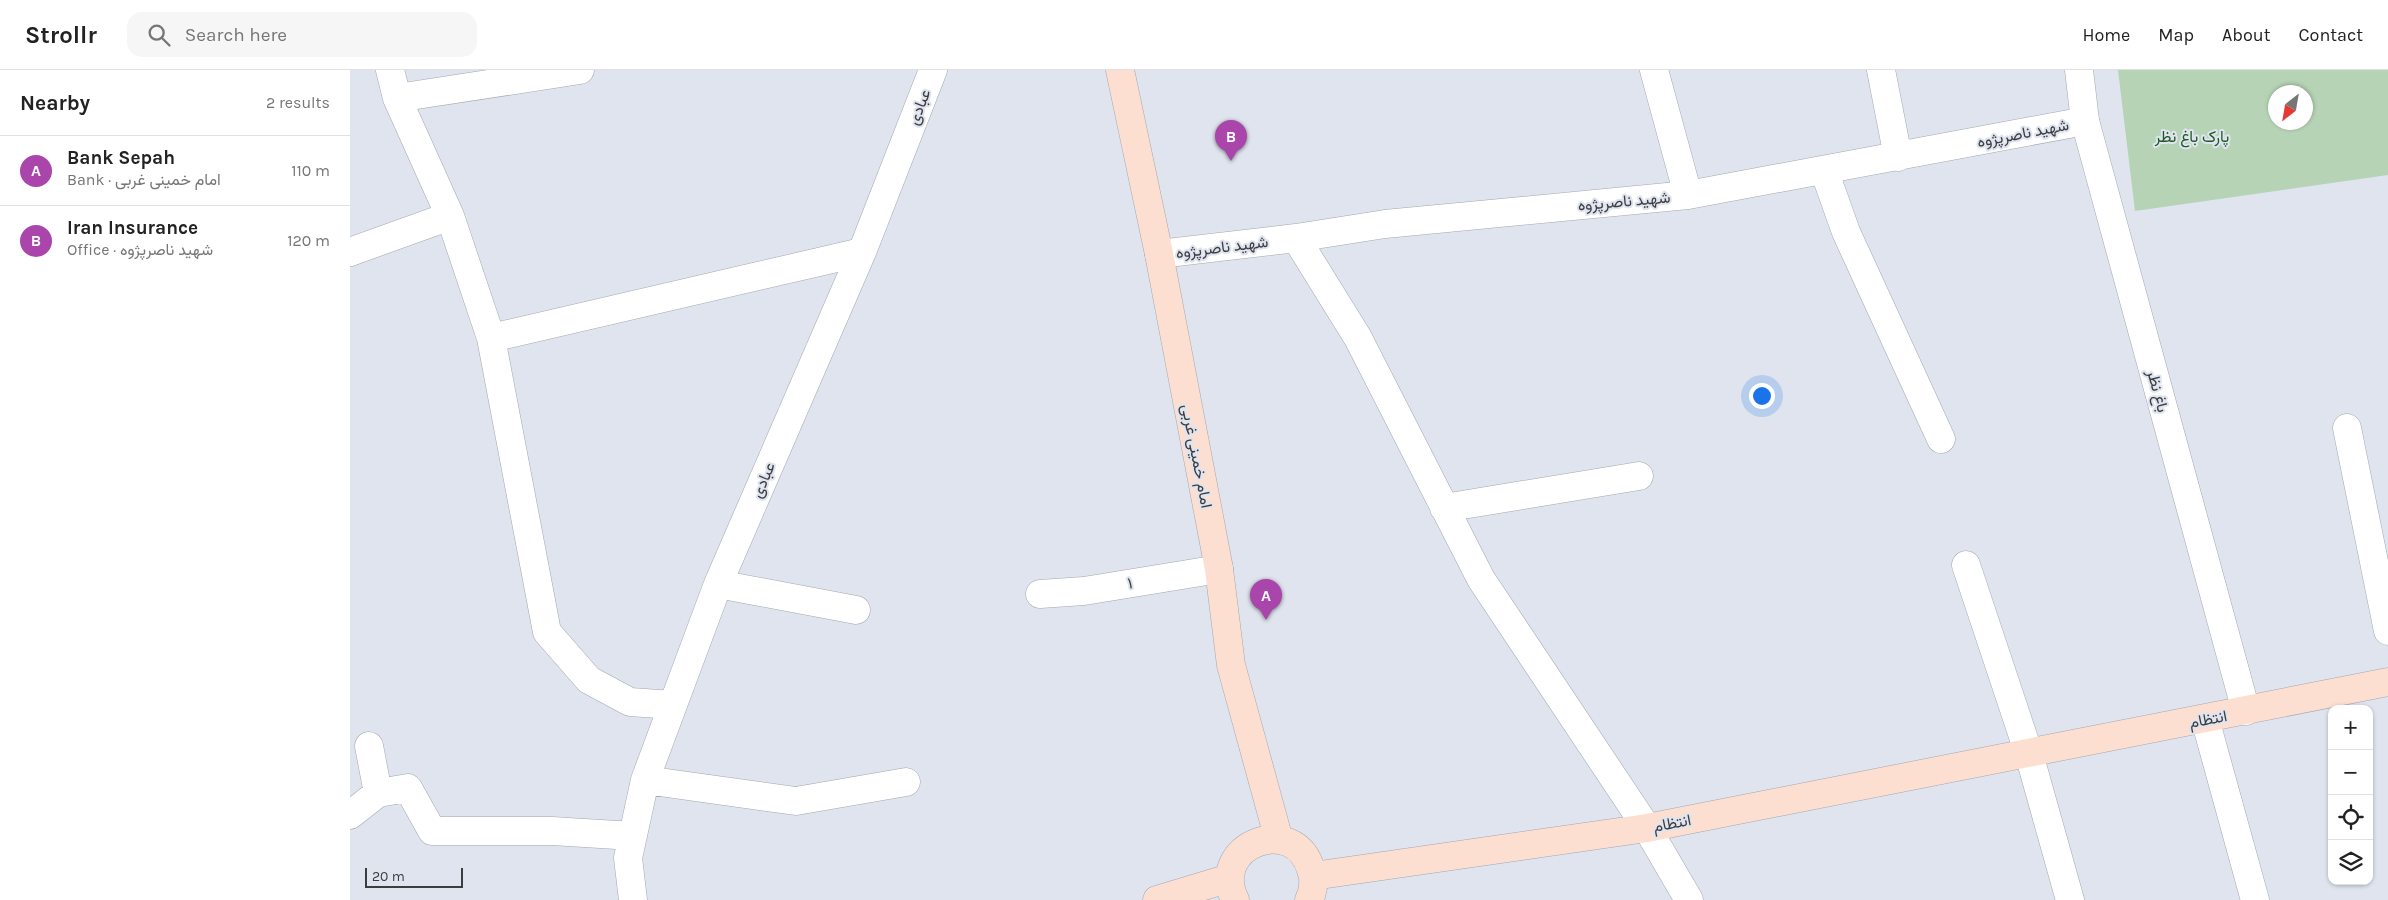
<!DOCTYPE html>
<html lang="en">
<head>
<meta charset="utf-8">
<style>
  body { margin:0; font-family:Karla,Vazirmatn,sans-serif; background:#f6f6f6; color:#222 }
  .controls { position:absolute; right:15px; bottom:15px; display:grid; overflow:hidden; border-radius:10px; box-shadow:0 1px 4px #0004 }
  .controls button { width:45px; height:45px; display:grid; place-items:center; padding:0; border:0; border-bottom:1px solid #e0e0e0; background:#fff; color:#222; font:25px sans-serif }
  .compass { position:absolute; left:1918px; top:15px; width:45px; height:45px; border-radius:50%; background:#fff; box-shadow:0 1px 4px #0004; rotate:211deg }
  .scale { position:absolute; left:15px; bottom:12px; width:98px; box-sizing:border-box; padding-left:5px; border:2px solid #3b3d41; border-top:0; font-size:14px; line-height:18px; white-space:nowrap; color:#3b3d41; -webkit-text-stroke:4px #dfe4ee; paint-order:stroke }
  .you { position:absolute; left:1411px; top:325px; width:18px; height:18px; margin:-12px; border:4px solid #fff; border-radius:50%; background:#1a73e8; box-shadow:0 0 0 8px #1a73e833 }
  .badge { display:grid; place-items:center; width:32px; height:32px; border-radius:50%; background:#a945ab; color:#fff; font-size:16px; font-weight:700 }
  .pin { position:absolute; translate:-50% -41px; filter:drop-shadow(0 1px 2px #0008) }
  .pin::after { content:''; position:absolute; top:26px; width:18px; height:15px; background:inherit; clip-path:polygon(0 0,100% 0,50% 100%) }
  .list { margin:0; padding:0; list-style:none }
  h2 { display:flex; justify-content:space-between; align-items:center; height:65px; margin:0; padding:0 20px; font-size:21px }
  h2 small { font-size:16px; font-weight:400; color:#767676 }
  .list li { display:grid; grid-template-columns:32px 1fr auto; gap:15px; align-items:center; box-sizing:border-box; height:70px; padding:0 20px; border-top:1px solid #e0e0e0 }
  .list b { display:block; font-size:19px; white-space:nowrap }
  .list p { margin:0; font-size:16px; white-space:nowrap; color:#767676 }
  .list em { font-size:16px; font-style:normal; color:#767676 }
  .icon { flex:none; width:28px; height:28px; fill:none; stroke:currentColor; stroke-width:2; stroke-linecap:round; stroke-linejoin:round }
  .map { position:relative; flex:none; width:2038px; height:830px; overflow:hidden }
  header { display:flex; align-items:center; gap:30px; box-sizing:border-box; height:70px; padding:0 25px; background:#fff; border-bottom:1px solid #e0e0e0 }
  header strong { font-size:24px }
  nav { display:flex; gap:28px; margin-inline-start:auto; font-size:18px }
  .search { width:350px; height:45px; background:#f6f6f6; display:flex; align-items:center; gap:12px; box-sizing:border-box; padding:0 18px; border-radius:15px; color:#767676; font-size:19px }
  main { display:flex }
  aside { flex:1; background:#fff }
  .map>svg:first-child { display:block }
  .green { fill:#b6d3b6; fill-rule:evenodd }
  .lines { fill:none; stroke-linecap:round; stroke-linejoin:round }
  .minor-casing { stroke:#a2a7b0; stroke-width:29 }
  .tertiary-casing { stroke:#a2a7b0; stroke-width:29 }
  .secondary-casing { stroke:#a2a7b0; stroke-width:29 }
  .minor { stroke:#fff; stroke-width:28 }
  .tertiary { stroke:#fff; stroke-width:28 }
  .secondary { stroke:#fddfd1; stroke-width:28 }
  .labels { text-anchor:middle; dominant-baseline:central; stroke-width:4; stroke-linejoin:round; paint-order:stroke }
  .street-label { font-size:16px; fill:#3b3d41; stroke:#dfe4ee }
  .park-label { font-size:16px; fill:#1c5a24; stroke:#dfe4ee }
</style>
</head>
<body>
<header>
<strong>Strollr</strong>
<div class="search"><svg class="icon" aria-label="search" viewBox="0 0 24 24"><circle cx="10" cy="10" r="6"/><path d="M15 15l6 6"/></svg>Search here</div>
<nav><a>Home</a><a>Map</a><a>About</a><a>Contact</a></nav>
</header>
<main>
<aside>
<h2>Nearby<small>2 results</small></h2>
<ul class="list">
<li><span class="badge">A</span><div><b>Bank Sepah</b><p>Bank · امام خمینی غربی</p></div><em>110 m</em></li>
<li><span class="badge">B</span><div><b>Iran Insurance</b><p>Office · شهید ناصرپژوه</p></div><em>120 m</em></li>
</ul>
</aside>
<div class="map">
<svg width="2038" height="830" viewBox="0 0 2038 830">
  <rect width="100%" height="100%" fill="#dfe4ee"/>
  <!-- green -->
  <path class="green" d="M1768,0h270v105l-253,36zM1926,22h30v30h-30z"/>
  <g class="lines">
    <defs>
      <path id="minor" d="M40,0l7,28 53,118 41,122 56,294 42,48 41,22 43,3
        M1304,0l34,125
        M1531,0l17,87
        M47,28l183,-28
        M1474,100l22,62 95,207
        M946,168l62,100 123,241 166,249
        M0,182l100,-36
        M809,184l137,-16 89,-14 303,-29 397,-74
        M141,268l371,-86
        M1997,358l41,203
        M1094,438l195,-32
        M1616,495l63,189 41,146
        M368,514l138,26
        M690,524l44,-3 135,-22
        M1855,649l50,181
        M19,676l9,47
        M295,710l151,21 110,-19
        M0,745l28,-22 30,-5 24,43h120l81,5
        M283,830l-5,-42 17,-78 73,-196 144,-332 71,-182"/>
      <path id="tertiary" d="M1729,0l6,51 161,590
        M1297,758l42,72"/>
      <path id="secondary" d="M770,0l39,184 60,315 12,96 48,175
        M963,806l334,-48 741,-146
        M807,830l73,-22
        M885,830c-27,-55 60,-88 76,-30 4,11 3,20 -2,30"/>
    </defs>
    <!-- minor casing -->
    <use href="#minor" class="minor-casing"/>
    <!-- tertiary casing -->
    <use href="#tertiary" class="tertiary-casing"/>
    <!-- secondary casing -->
    <use href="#secondary" class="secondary-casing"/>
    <!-- minor -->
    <use href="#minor" class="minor"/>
    <!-- tertiary -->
    <use href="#tertiary" class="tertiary"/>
    <!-- secondary -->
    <use href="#secondary" class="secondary"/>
  </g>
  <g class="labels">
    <!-- street labels -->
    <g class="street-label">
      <text transform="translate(569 37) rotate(-69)">عبادی</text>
      <text transform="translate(1673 63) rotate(-11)">شهید ناصرپژوه</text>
      <text transform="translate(1274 131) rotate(-5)">شهید ناصرپژوه</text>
      <text transform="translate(872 177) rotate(-7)">شهید ناصرپژوه</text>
      <text transform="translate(1808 321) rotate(75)">باغ نظر</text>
      <text transform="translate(847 386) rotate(79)">امام خمینی غربی</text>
      <text transform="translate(413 410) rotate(-67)">عبادی</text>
      <text transform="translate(780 513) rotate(-9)">۱</text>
      <text transform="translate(1858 649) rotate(-11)">انتظام</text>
      <text transform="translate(1322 753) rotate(-11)">انتظام</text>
    </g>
    <!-- park labels -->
    <g class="park-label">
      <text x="1842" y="66">پارک باغ نظر</text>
    </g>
  </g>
</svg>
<div class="controls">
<button>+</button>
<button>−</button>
<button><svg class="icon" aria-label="locate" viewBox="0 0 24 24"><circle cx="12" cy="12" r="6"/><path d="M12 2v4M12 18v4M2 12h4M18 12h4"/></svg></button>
<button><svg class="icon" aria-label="layers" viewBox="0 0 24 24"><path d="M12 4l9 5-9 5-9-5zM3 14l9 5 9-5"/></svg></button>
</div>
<svg class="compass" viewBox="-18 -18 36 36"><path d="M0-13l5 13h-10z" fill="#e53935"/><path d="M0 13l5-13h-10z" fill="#767676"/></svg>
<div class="scale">20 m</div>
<div class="you"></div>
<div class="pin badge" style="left:916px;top:550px">A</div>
<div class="pin badge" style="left:881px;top:91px">B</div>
</div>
</main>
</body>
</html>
